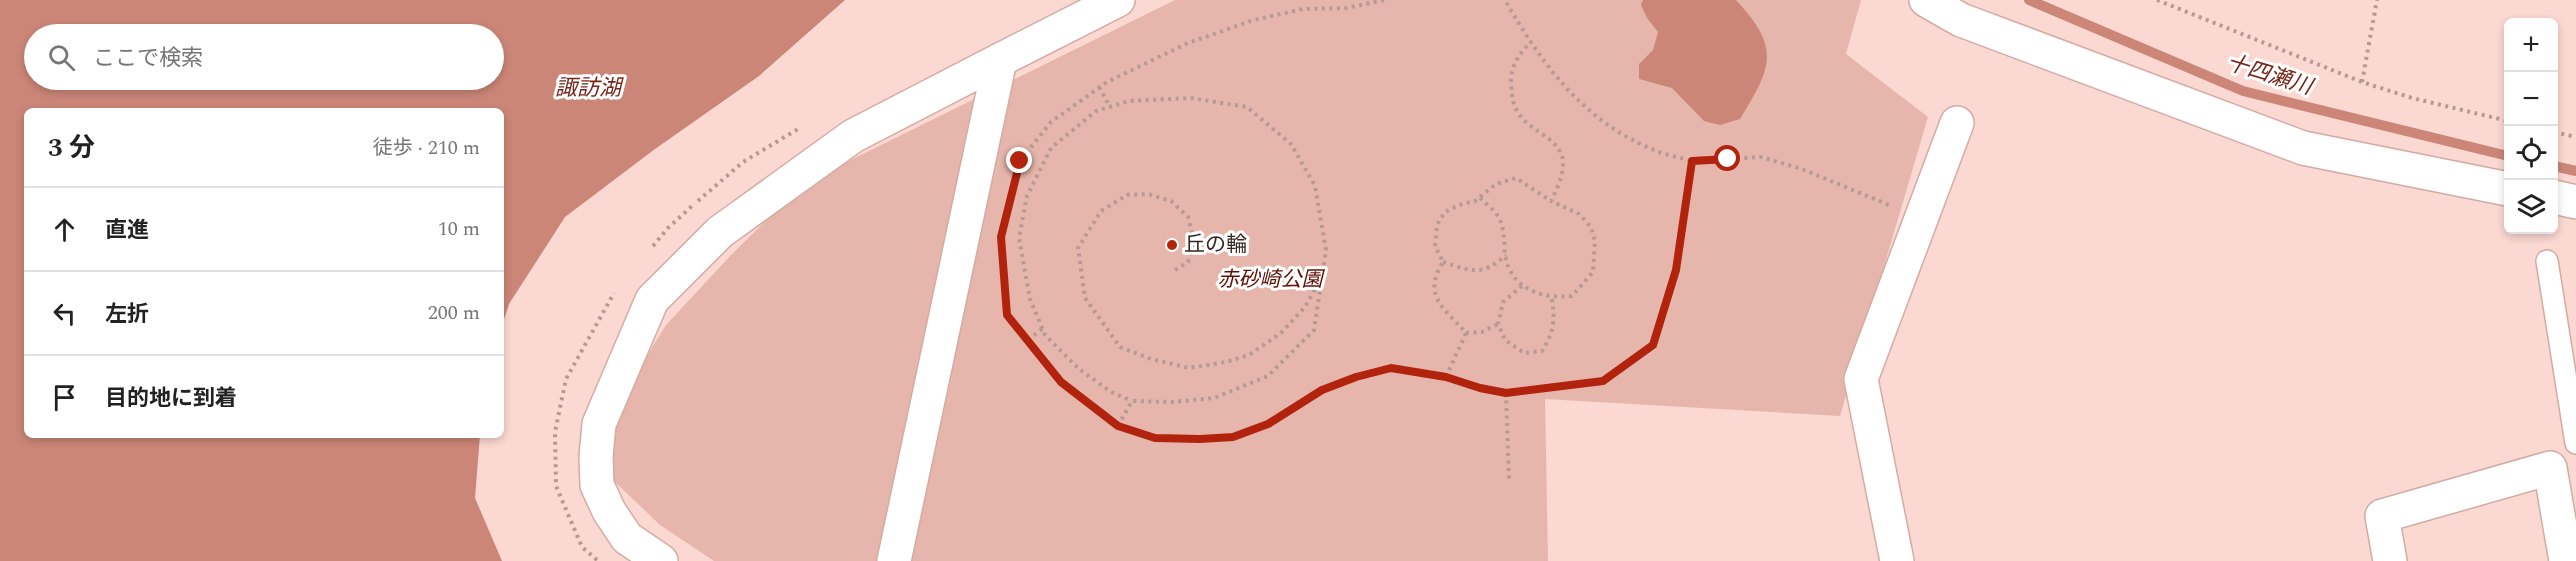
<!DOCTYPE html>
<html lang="ja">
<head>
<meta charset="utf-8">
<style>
  body { margin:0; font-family:Spectral,"Noto Sans JP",serif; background:#f6f6f6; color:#222 }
  .controls { position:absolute; right:18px; top:18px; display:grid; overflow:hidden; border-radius:9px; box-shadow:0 3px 9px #0003 }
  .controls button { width:54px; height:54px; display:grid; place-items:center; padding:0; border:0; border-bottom:2px solid #e0e0e0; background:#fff; color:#222; font:30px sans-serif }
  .stop { position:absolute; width:18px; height:18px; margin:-14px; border:4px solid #b1230c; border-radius:50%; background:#fff }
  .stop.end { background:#b1230c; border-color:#fff; box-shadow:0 2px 6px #0008 }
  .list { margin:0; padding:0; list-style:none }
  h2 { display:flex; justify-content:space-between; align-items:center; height:78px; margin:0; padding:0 24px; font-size:26px }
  h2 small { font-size:20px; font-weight:400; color:#767676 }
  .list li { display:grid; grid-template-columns:39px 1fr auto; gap:18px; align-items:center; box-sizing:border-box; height:84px; padding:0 24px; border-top:2px solid #e0e0e0 }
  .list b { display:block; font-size:22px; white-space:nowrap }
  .list em { font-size:20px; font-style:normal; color:#767676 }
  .icon { flex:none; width:33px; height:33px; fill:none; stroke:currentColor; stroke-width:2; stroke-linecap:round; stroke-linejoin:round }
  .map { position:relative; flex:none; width:2576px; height:561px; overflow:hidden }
  .search { position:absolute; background:#fff; box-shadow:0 3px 9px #0003; left:24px; top:24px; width:480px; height:66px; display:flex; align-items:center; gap:15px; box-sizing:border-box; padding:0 21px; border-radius:33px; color:#767676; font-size:22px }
  .panel { position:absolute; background:#fff; box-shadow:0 3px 9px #0003; left:24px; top:108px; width:480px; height:330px; border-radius:9px }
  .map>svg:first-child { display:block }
  .green { fill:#e6b6ac }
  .water { fill:#cb8678; fill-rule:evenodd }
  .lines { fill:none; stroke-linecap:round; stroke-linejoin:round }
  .stream { stroke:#cb8678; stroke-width:10 }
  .lane-casing { stroke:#d4aba3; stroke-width:24 }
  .street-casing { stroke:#d4aba3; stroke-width:36 }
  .secondary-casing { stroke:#d4aba3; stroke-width:36 }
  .path { stroke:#b69994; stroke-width:4; stroke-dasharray:3 4.5; stroke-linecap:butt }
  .lane { stroke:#fff; stroke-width:21 }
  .street { stroke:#fff; stroke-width:33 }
  .secondary { stroke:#fff; stroke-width:33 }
  .route { stroke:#b1230c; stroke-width:8 }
  .poi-dot { fill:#b1230c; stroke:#fff; stroke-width:2 }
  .labels { text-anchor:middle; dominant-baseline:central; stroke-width:6; stroke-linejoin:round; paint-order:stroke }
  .poi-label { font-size:21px; fill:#362623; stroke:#fff; text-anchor:start }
  .park-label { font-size:21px; font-style:italic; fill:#620f04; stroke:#fff }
  .water-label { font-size:22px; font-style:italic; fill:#782619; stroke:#fff }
</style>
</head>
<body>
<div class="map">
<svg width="2576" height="561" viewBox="0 0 2576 561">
  <rect width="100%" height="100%" fill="#fbd8d1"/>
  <!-- green -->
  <path class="green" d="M1175,0h686l-15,54 82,63 -88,299 -295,-17 3,162h-834l-54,-36 -47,-45 -2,-45 13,-42 42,-68 66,-71 72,-71z"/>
  <!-- water -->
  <path class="water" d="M0,0h845l-86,76 -104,73 -90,68 -56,87 -8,25v-218h-474v324h453l-5,63 27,63h-502zM494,34v46h-460v-46z
    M1643,0h93c45,48 36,67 4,119l-20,6 -16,-4 -32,-33 -33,-9v-15l14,-14 5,-18 -11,-14 -6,-13z"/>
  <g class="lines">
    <!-- stream -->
    <path class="stream" d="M2029,0l214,91 265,65
      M2554,166l22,5"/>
    <defs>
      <path id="lane" d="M2547,261l29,182"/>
      <path id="street" d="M1926,0l35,20 342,128 205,41
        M2554,197l22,5
        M661,561l-34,-23 -18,-27 -12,-26 -1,-28 3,-33 53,-124 68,-68 133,-96 147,-76
        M1897,561l-36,-182 96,-256
        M2390,561l-8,-45 168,-48 16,93"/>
      <path id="secondary" d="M894,561l106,-501 118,-60"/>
    </defs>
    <!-- lane casing -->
    <use href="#lane" class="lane-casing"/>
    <!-- street casing -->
    <use href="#street" class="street-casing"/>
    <!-- secondary casing -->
    <use href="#secondary" class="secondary-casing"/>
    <!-- path -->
    <path class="path" d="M2157,0l205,82 50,16 96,23
      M2362,82l15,-82
      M1099,87l11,20
      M2554,132l22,5
      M1692,161l69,-4 41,12 87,36
      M1480,198c6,6 15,12 19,20 6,12 5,23 6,36 5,35 36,45 67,42l21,-24 2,-31 -4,-14 -12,-13 -28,-13
      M698,201l45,-39 55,-33
      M1004,224l16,-63 31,-39 56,-40 81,-39 66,-23 49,-11 43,-1 39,-8
      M1001,234l6,81 54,67 57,44 37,12 78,-1 35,-13 54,-34 34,-13 35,-9 55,9 34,11 26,5 97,-12 50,-36 23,-75 16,-109c-13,-4 -28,-6 -40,-12 -69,-28 -111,-86 -147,-149
      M653,246l15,-18 24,-22
      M1443,262c28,9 39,15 63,-7
      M1175,270l13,-8 6,-20 -6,-25 -17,-16 -23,-7 -21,1 -26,16 -23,37 7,50 35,49 31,12 38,9 37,-6 23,-7 32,-22 24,-26 15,-27
      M1522,286l-19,16 -5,22 7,16 19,13 18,-2c12,-19 14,-33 9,-55
      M1466,333l16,-1 16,-8
      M1028,340l15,-12
      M1446,377l20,-44c-20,-24 -45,-36 -23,-71l-8,-16 2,-21 8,-13 14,-7 16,-4 21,-17 20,-6 35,23c6,-12 13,-27 12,-40 -2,-23 -34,-30 -44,-47 -7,-10 -7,-20 -8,-31 0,-18 8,-29 20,-41
      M1506,393l3,86
      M1118,426l14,-25 40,1 42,-4 54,-22 46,-46 12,-80 -11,-64 -24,-42 -44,-37 -56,-9 -62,3 -33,10 -45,37 -24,48 -8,42 11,61 15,36 34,34 32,23 21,9
      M597,560l-15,-13 -26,-61 -1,-54 11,-53 48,-86"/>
    <!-- lane -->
    <use href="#lane" class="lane"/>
    <!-- street -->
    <use href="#street" class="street"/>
    <!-- secondary -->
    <use href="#secondary" class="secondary"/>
  </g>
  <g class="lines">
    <!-- route -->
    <path class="route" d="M1020,161l-19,76 6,78 54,67 57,44 37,12 45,1 33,-2 35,-13 54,-34 34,-13 35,-9 55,9 34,11 26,5 97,-12 50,-36 23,-75 16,-109 36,-2"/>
  </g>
  <!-- markers -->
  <circle class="poi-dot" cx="1172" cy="245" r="6"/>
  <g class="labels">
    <!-- poi labels -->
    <g class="poi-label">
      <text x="1184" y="245">丘の輪</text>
    </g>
    <!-- park labels -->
    <g class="park-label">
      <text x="1270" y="280">赤砂崎公園</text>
    </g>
    <!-- water labels -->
    <g class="water-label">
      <text transform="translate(2269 75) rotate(17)">十四瀬川</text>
      <text x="588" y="88">諏訪湖</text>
    </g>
  </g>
</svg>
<div class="controls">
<button>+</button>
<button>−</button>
<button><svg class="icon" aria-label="locate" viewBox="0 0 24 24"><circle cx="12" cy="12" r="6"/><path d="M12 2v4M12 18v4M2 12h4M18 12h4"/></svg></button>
<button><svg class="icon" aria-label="layers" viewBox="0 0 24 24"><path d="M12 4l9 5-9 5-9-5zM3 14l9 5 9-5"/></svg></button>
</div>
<div class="stop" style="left:1728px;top:159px"></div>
<div class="stop end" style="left:1020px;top:161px"></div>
<div class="search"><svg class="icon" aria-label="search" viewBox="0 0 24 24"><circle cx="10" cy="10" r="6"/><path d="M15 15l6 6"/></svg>ここで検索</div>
<section class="panel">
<h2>3 分<small>徒歩 · 210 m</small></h2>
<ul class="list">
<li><svg class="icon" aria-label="ahead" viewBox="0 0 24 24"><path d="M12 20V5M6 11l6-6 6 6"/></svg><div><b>直進</b></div><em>10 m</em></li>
<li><svg class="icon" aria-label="left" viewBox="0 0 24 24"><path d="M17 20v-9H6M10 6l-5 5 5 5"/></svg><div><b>左折</b></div><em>200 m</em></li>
<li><svg class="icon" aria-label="arrive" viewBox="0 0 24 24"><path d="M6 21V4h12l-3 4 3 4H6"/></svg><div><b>目的地に到着</b></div></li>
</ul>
</section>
</div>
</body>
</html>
